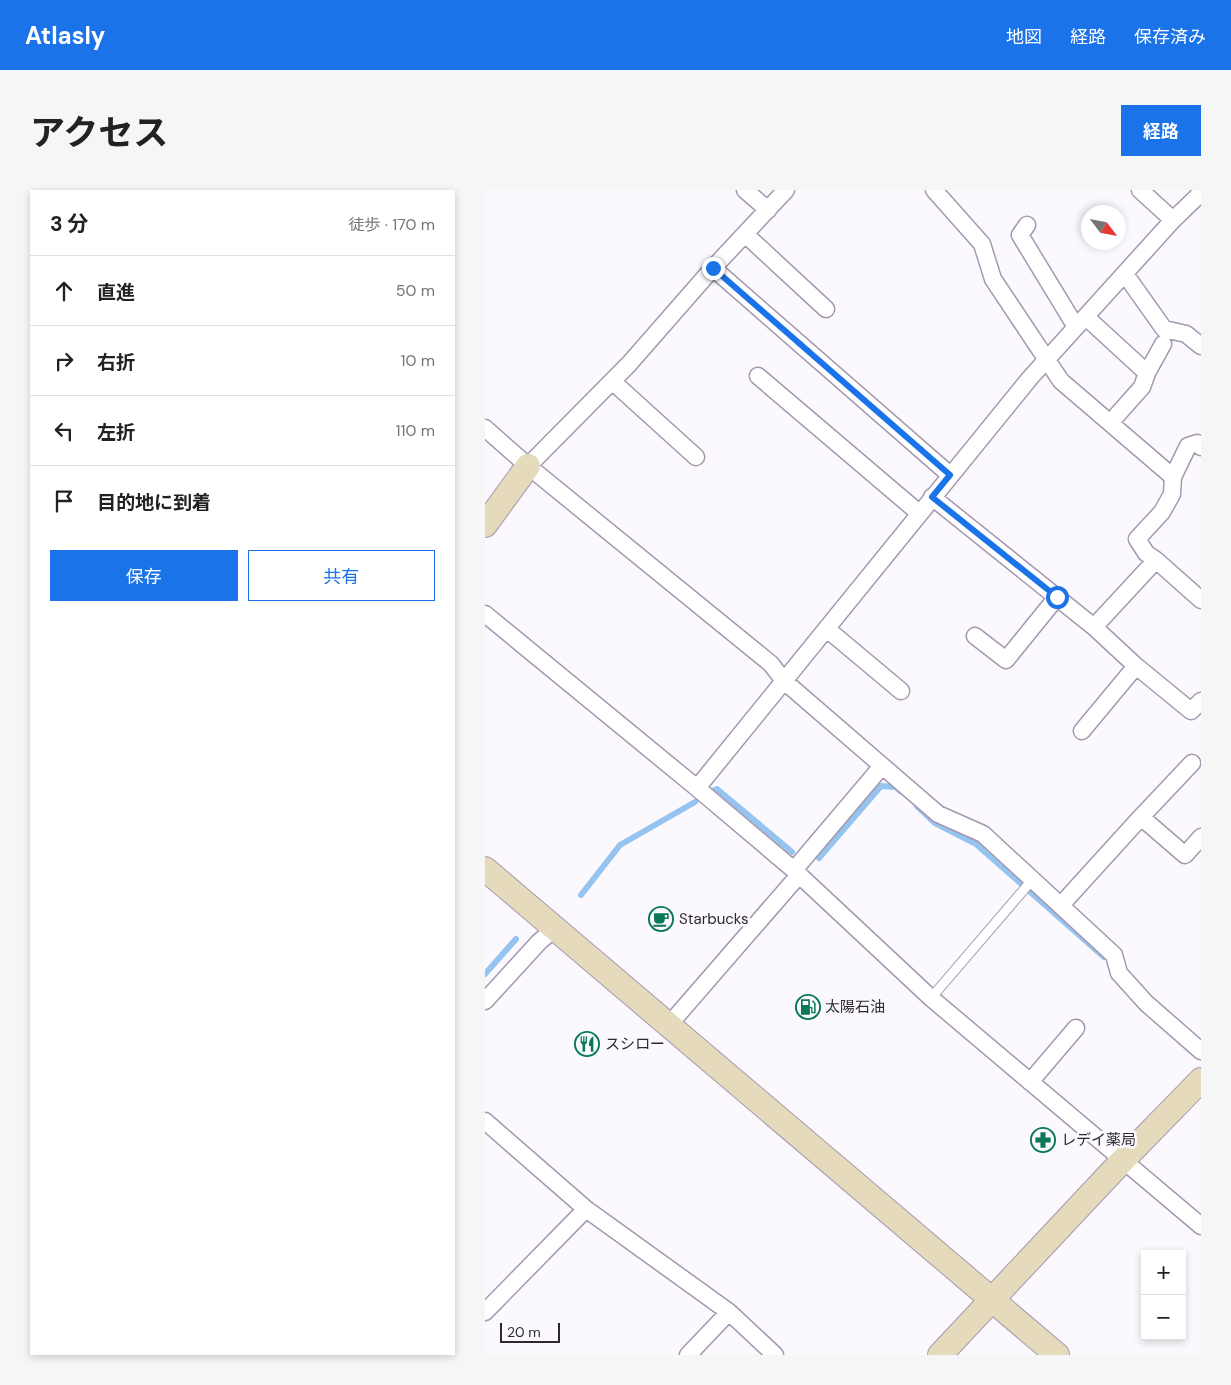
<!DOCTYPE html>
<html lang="ja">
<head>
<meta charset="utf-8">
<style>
  body { margin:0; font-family:"DM Sans","Noto Sans JP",sans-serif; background:#f6f6f6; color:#222 }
  .controls { position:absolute; right:15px; bottom:15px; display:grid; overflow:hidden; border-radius:0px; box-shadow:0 2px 8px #0003 }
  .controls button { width:45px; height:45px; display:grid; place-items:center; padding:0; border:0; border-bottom:1px solid #e0e0e0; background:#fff; color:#222; font:25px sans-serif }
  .compass { position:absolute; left:596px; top:15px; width:45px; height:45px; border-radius:50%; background:#fff; box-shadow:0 2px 8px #0003; rotate:122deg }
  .scale { position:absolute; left:15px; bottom:12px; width:60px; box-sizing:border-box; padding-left:5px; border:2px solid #2d2831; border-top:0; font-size:14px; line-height:18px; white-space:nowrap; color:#2d2831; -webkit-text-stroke:4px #fbf9fe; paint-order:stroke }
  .stop { position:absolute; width:15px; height:15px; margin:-11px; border:4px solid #1a73e8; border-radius:50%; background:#fff }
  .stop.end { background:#1a73e8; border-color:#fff; box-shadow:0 1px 5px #0008 }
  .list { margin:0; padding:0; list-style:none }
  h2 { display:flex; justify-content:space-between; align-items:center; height:65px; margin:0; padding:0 20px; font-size:21px }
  h2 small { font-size:16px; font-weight:400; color:#767676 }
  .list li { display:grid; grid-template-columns:32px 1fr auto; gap:15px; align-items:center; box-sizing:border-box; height:70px; padding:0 20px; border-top:1px solid #e0e0e0 }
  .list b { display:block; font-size:19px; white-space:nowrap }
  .list em { font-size:16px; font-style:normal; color:#767676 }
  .actions { display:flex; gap:10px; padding:15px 20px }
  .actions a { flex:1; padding:11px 0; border:1px solid #1a73e8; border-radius:0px; text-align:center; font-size:18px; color:#1a73e8 }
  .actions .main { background:#1a73e8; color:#fff }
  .icon { flex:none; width:28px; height:28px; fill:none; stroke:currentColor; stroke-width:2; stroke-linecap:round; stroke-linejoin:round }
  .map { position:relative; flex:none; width:716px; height:1165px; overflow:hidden; border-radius:0px }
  header { display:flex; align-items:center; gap:30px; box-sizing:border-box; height:70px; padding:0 25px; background:#1a73e8; color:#fff }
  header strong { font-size:24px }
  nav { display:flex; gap:28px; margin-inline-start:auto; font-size:18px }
  .intro { display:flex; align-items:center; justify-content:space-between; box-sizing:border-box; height:120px; padding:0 30px }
  h1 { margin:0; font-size:35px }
  .button { padding:12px 22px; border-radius:0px; background:#1a73e8; color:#fff; font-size:18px; font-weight:700 }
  main { display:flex; gap:30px; padding:0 30px }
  aside { flex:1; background:#fff; border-radius:0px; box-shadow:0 2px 8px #0003 }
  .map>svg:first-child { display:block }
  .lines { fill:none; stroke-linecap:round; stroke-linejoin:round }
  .stream { stroke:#94c4ef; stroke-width:6 }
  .lane-casing { stroke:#a498af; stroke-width:11 }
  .street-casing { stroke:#a498af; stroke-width:19 }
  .secondary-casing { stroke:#a498af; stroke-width:26 }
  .lane { stroke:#fff; stroke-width:9 }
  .street { stroke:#fff; stroke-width:16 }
  .secondary { stroke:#e5dabc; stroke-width:24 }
  .route { stroke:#1a73e8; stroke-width:6 }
  .labels { text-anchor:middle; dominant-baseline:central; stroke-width:5; stroke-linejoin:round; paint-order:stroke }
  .poi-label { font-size:15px; fill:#2d2831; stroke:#fbf9fe; text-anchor:start }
</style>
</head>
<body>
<header>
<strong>Atlasly</strong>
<nav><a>地図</a><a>経路</a><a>保存済み</a></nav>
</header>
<div class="intro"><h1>アクセス</h1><a class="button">経路</a></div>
<main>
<aside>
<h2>3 分<small>徒歩 · 170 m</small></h2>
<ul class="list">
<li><svg class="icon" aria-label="ahead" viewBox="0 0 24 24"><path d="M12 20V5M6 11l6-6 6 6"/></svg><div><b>直進</b></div><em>50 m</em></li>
<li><svg class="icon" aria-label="right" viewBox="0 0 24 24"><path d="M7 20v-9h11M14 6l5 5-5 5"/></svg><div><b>右折</b></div><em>10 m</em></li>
<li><svg class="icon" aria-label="left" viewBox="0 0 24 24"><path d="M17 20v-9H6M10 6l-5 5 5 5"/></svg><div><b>左折</b></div><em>110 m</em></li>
<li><svg class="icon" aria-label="arrive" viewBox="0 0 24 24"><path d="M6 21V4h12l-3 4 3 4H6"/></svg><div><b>目的地に到着</b></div></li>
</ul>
<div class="actions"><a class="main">保存</a><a>共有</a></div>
</aside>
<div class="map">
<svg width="716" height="1165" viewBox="0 0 716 1165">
  <rect width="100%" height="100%" fill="#fbf9fe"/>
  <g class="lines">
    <!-- stream -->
    <path class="stream" d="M227,601l5,-2 75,63
      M432,616l18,17 41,21 128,113
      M334,668l62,-72 15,1 4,4
      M96,705l39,-50 75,-43
      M0,784l31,-35"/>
    <defs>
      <path id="lane" d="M446,808l102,-119"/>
      <path id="street" d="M260,0l23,20
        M449,0l48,54 11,35 68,102 112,96 -1,17 -10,18 -25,27 9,14 10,7
        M655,0l33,30
        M542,35l-7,10 56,92
        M260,44l81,75
        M228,78l237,207
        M640,84l39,55 22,5 15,12
        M601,127l61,56 -5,14 -32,36
        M662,183l16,-29
        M273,186l161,137
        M127,191l84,76
        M0,238l43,38 243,198 13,17 154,133 45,20 131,121 5,18 27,30 55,48
        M43,276l101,-102 84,-96 73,-78
        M688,287l15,-31 9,-3 4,4
        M447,307l162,130 42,39 55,45 10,-10
        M0,424l212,174 97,82 137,128 270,228
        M609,437l62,-67 45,40
        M342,439l74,62
        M490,446l31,24 51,-63
        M597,541l54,-65
        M212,598l333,-410 143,-158 28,-27
        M656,627l51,-54
        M309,680l88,-104
        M576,715l80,-88 44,38 16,-18
        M0,811l54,-59 15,-13
        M183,836l131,-151
        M545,892l46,-54
        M0,931l101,88 143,103 46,43
        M0,1122l101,-103
        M203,1165l41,-43"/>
      <path id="secondary" d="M0,335l43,-59
        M0,679l572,486
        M455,1165l183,-195 78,-80"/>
    </defs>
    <!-- lane casing -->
    <use href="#lane" class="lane-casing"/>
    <!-- street casing -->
    <use href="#street" class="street-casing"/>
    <!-- secondary casing -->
    <use href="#secondary" class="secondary-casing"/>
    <!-- lane -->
    <use href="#lane" class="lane"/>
    <!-- street -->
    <use href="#street" class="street"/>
    <!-- secondary -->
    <use href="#secondary" class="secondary"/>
  </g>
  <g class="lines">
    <!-- route -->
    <path class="route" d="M228,78l237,207 -18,22 125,100"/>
  </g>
  <!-- icons -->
  <defs>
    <symbol id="cafe-ring" viewBox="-11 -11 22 22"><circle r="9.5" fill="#fbf9fe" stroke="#097955" stroke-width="1.5"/><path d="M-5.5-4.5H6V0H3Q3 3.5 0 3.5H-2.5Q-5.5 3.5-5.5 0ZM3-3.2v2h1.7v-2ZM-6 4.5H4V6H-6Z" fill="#097955"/></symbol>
    <symbol id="fuel-ring" viewBox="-11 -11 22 22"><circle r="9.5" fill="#fbf9fe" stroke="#097955" stroke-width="1.5"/><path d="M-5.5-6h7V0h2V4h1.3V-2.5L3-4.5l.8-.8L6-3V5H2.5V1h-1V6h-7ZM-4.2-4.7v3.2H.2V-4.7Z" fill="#097955"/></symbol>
    <symbol id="restaurant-ring" viewBox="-11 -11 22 22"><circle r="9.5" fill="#fbf9fe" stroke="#097955" stroke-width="1.5"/><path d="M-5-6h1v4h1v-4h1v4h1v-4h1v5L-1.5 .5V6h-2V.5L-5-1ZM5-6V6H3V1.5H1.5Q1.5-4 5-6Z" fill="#097955"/></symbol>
    <symbol id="pharmacy-ring" viewBox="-11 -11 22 22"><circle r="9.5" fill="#fbf9fe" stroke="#097955" stroke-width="1.5"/><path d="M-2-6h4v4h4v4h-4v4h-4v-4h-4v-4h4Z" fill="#097955"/></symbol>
  </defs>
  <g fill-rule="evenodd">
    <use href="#cafe-ring" x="162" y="715" width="28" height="28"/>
    <use href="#fuel-ring" x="309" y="803" width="28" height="28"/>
    <use href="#restaurant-ring" x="88" y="840" width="28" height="28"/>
    <use href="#pharmacy-ring" x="544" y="936" width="28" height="28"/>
  </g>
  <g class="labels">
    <!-- poi labels -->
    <g class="poi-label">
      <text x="194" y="729">Starbucks</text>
      <text x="340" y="817">太陽石油</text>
      <text x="120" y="854">スシロー</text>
      <text x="576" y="950">レデイ薬局</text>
    </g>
  </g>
</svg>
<div class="controls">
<button>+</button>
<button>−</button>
</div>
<svg class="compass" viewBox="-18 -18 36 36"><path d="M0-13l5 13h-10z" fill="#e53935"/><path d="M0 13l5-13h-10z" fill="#767676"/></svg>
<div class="scale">20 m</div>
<div class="stop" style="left:572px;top:407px"></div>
<div class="stop end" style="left:228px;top:78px"></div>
</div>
</main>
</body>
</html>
